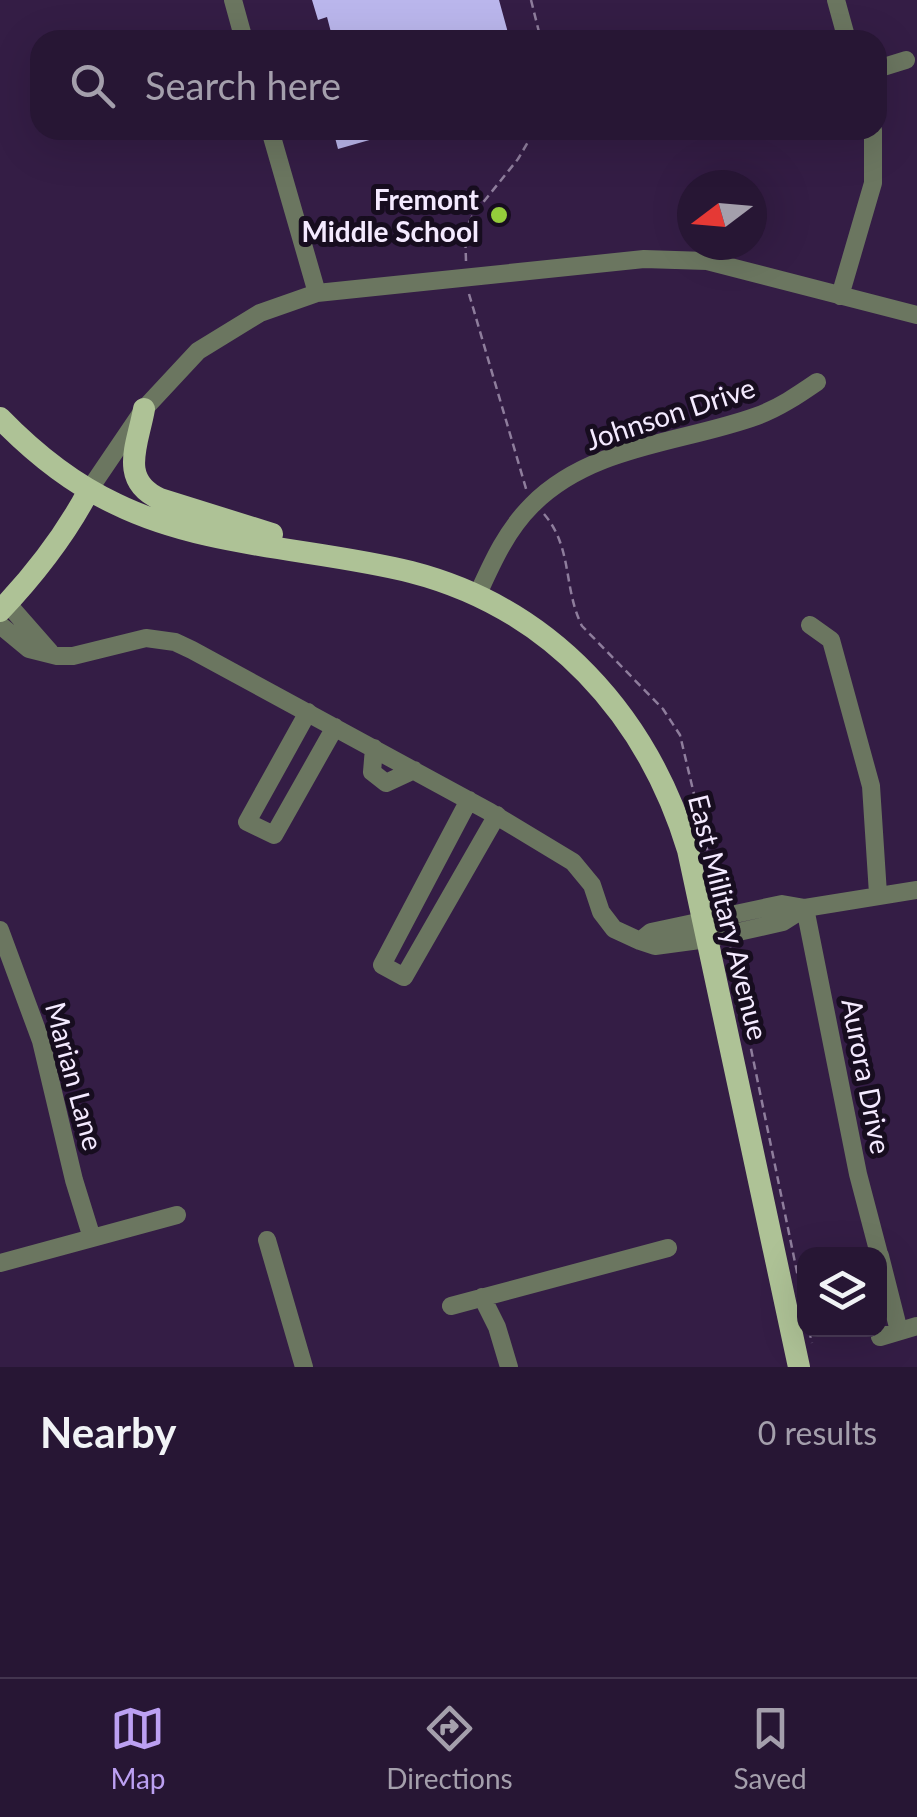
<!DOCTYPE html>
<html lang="en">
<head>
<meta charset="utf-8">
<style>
  body { margin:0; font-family:Lato,sans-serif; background:#2f1f3c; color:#f1f3f6 }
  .controls { position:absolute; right:30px; bottom:30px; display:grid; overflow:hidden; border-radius:20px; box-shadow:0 10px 40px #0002 }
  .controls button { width:90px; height:90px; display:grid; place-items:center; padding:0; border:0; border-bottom:2px solid #43354f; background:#271634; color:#f1f3f6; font:50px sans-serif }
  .compass { position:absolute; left:677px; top:170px; width:90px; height:90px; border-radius:50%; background:#271634; box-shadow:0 10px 40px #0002; rotate:254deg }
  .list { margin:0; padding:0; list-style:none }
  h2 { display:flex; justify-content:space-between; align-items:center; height:130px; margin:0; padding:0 40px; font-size:42px }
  h2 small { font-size:32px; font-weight:400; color:#a49fac }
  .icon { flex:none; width:55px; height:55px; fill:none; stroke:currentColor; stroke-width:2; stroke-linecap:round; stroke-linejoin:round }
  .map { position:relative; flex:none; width:917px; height:1367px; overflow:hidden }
  .search { position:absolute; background:#271634; box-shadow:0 10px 40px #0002; left:30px; right:30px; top:30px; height:110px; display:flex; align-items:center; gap:25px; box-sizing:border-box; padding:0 35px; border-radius:30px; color:#a49fac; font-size:38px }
  .sheet { height:310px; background:#271634 }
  nav { display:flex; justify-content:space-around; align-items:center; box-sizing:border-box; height:140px; border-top:2px solid #43354f; background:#271634; font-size:28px; color:#a49fac }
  nav a { display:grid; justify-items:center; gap:5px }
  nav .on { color:#bca0f2 }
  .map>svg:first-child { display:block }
  .building { fill:#bab6ec }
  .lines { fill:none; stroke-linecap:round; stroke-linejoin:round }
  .path { stroke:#8e7d9c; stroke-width:2.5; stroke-dasharray:8 5; stroke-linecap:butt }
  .minor { stroke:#6b7660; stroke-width:18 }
  .major { stroke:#aec296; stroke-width:22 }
  .poi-dot { fill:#94cc3b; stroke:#170d1f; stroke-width:4 }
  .labels { text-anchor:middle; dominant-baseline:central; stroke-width:10; stroke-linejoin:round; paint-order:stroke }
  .poi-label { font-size:28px; font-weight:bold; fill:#f4eaff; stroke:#170d1f; text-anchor:end }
  .street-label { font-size:28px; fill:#f4eaff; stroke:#170d1f }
</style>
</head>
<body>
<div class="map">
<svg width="917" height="1367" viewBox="0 0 917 1367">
  <rect width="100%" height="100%" fill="#341d45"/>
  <!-- building -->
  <path class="building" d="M312,0h187l11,40h-127l-2,-7 -23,7h-25l-6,-23 -9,3z
    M333,130h61v3l-56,16z"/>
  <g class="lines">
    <!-- path -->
    <path class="path" d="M531,0l10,40
      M466,261l-1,-31 8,-15 45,-56 17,-29
      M469,294l58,198
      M544,514c29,34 19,74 38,112l81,83 17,26 39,165
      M730,947l74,359
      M809,1330l3,13"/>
    <!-- minor -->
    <path class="minor" d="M233,0l11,40
      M836,0l11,40
      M877,69l29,-9
      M270,130l47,163
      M840,296l33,-113v-53
      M89,490l55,-81 54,-58 62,-38 57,-20 327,-34 63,2 210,54
      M477,596c15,-33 29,-65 55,-91 59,-60 151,-62 225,-89 22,-8 41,-21 60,-34
      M7,603l43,49
      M0,625l29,24 28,7h16l73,-18 29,4 17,8 298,162 83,50 19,23 9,27 13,17 26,12 15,5 52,-7 76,-17 22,-14
      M810,625l21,15 40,146 7,108
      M308,712l-61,110 27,13 61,-108
      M374,748l-2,24 14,11 28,-13
      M469,800l-87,165 22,12 93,-162
      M805,908l53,266 21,80
      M0,930l41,111 33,139 18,58
      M640,941l11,-9 131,-28 23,4 112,-18
      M267,1240l37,127
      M880,1256l19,75
      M0,1263l177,-48
      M482,1297l15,30 12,40
      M451,1306l217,-58
      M880,1337l37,-11"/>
    <!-- major -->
    <path class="major" d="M144,409c-6,35 -26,71 16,90l112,35
      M0,418c33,34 73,66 116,86 90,44 199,44 295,68 140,36 236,143 277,278l111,517
      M0,611c36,-38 65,-75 89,-121"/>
  </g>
  <!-- markers -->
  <circle class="poi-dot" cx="499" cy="215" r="10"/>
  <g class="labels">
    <!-- poi labels -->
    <g class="poi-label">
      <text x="479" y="199">Fremont<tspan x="479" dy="32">Middle School</tspan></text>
    </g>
    <!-- street labels -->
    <g class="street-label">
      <text transform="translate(670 413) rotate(-18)">Johnson Drive</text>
      <text transform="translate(729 917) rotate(76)">East Military Avenue</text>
      <text transform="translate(75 1076) rotate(75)">Marian Lane</text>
      <text transform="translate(867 1076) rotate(79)">Aurora Drive</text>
    </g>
  </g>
</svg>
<div class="controls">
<button><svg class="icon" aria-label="layers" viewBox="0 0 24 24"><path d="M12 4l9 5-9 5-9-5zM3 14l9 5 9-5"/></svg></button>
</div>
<svg class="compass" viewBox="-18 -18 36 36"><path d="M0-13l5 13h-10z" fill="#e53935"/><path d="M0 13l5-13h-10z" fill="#a49fac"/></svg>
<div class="search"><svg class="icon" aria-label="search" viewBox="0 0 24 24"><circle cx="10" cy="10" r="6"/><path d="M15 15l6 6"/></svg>Search here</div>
</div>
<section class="sheet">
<h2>Nearby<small>0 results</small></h2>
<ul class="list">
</ul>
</section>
<nav>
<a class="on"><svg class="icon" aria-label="map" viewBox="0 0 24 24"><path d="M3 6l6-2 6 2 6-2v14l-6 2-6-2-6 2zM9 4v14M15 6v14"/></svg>Map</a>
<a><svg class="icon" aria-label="directions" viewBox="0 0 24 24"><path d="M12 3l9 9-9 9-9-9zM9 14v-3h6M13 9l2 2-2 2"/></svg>Directions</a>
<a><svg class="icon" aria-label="saved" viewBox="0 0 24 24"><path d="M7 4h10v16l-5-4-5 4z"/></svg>Saved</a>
</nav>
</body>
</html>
